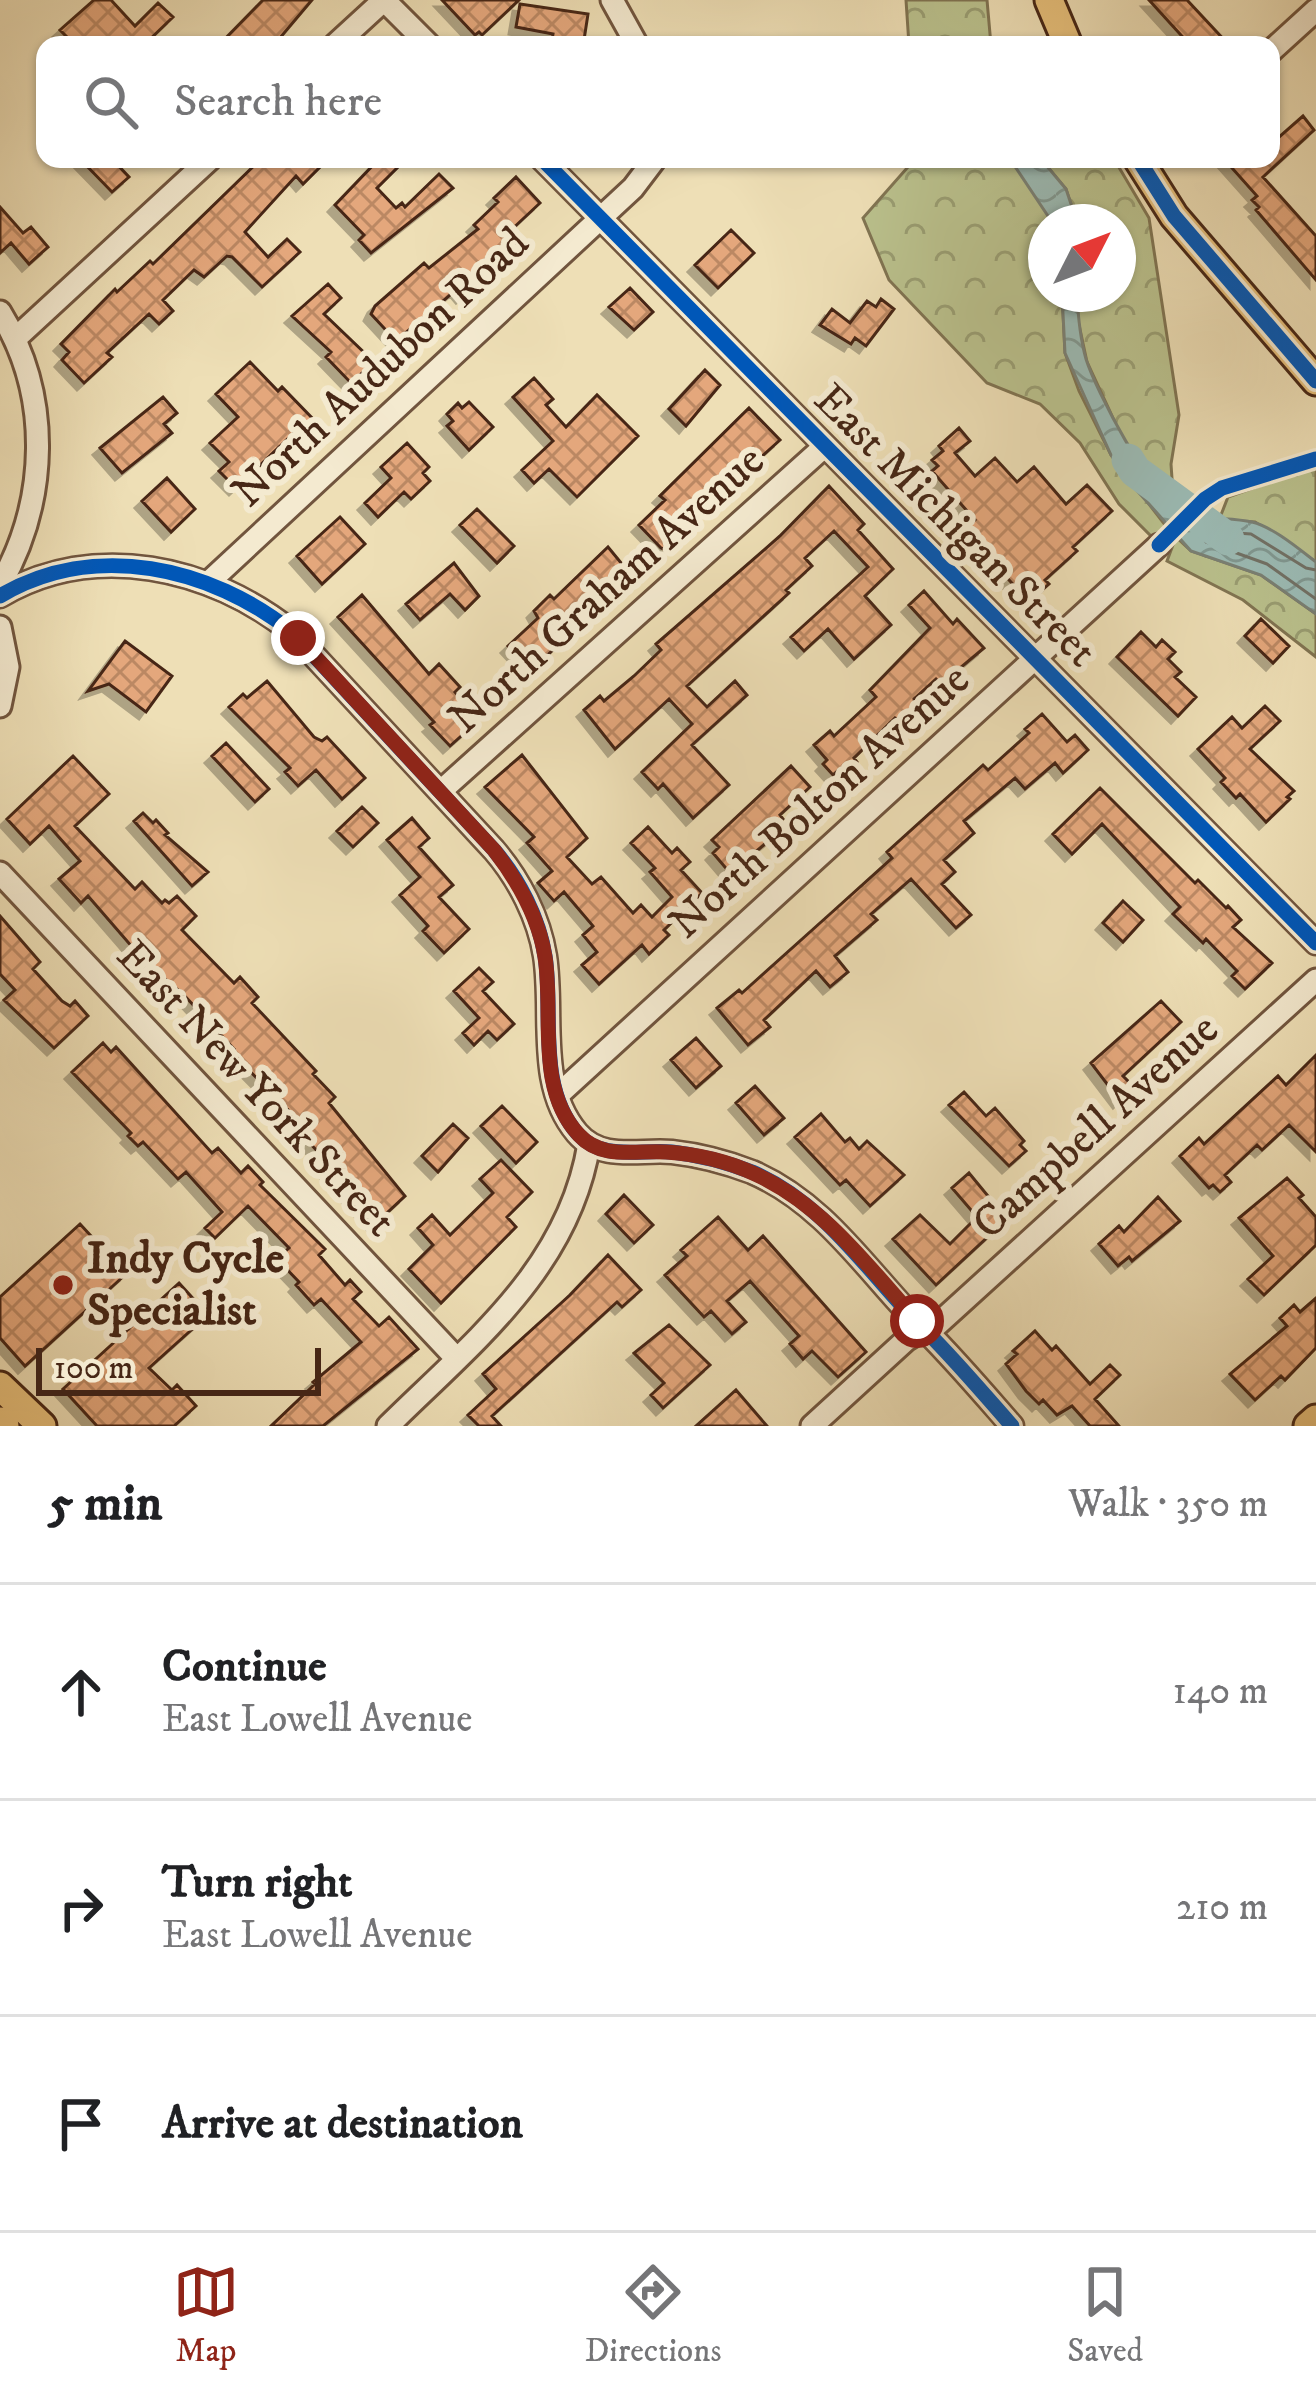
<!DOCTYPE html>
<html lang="en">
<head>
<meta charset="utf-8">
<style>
  body { margin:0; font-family:"IM FELL DW Pica",serif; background:#f2f2f2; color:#202124 }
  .compass { position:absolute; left:1028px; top:204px; width:108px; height:108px; border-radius:50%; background:#fff; box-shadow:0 3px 9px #0004; rotate:48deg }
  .scale { position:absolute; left:36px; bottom:30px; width:285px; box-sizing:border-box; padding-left:12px; border:6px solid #472716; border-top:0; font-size:33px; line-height:42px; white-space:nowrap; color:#472716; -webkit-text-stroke:9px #f4ead0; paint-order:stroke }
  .stop { position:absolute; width:36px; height:36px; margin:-27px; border:9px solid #8f2418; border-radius:50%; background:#fff }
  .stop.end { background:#8f2418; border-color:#fff; box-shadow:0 3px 12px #0008 }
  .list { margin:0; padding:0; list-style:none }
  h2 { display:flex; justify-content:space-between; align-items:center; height:156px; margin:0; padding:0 48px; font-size:51px }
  h2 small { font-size:39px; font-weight:400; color:#757577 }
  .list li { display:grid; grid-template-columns:78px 1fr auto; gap:36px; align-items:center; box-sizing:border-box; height:216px; padding:0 48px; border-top:3px solid #e0e0e0 }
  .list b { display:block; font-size:45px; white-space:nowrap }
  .list p { margin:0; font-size:39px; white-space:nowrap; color:#757577 }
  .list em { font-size:39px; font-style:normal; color:#757577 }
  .icon { flex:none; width:66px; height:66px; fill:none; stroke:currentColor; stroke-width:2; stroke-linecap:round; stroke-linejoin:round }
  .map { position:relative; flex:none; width:1316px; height:1426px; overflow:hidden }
  .search { position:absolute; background:#fff; box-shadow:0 3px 9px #0004; left:36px; right:36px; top:36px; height:132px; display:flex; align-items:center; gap:30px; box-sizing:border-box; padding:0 42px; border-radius:24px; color:#757577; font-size:45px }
  .sheet { height:804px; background:#fff }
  nav { display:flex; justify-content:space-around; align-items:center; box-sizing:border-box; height:168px; border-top:3px solid #e0e0e0; background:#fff; font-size:33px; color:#757577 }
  nav a { display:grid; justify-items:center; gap:6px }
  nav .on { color:#8f2418 }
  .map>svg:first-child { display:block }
  .forest { fill:url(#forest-crowns); stroke:#807452; stroke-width:3 }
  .water { fill:url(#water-waves); stroke:#798075; stroke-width:3 }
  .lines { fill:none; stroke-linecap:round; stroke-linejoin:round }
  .shore { stroke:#717166; stroke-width:3 }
  .river { stroke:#9bbbb5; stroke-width:33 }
  .building { fill:url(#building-cross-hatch); stroke:#472716; stroke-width:3; filter:url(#shadow) }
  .minor-casing { stroke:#71553e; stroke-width:27 }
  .major-casing { stroke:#472716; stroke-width:33 }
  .minor { stroke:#f4ead0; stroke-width:21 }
  .major { stroke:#e7c07b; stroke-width:27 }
  .cycleway-casing { stroke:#f4ead0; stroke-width:22 }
  .cycleway { stroke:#0057b8; stroke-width:15 }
  .route { stroke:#8f2418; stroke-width:15 }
  .poi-dot { fill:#8f2418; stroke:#f4ead0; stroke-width:4.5 }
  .labels { text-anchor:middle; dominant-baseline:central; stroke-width:12; stroke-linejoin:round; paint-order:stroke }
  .street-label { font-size:45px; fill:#472716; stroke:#f4ead0 }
  .poi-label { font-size:45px; font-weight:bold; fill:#472716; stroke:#f4ead0; text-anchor:start }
</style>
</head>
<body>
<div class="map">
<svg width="1316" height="1426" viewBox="0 0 1316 1426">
  <defs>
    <pattern id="forest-crowns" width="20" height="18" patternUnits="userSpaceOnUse" patternTransform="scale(3)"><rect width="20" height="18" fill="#bac18d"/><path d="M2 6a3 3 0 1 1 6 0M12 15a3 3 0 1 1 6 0" fill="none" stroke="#999d72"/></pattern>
    <pattern id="water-waves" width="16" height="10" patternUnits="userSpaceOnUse" patternTransform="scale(3)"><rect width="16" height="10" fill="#9bbbb5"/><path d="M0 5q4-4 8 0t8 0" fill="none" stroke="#809892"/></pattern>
    <pattern id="building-cross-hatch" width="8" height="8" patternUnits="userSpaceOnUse" patternTransform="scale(3)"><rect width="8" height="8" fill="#e4a77b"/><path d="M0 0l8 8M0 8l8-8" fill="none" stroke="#bb8864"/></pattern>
    <filter id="shadow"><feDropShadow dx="-7" dy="7" stdDeviation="0" flood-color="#0004"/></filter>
  </defs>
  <rect width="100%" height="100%" fill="#eedfb6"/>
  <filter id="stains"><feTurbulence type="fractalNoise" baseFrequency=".00167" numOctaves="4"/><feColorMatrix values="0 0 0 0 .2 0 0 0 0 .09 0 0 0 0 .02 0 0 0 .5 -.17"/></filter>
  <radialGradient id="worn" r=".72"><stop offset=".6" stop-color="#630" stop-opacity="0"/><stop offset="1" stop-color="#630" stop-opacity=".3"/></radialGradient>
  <!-- forest -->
  <path class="forest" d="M906,0h81l4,45h-82z
    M915,159h95l40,54 2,9h-6v72h16l3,59 14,38 32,64 58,75 -15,9 -35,-35 -39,-61 -40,-39 -53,-21 -98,-103 -26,-62z
    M1041,159h73l35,59 30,197 -8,49 3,43 -49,-63 -38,-82 -9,-42 -1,-26h41v-72h-41l-11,-33z
    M1316,466v96l-61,-40 -36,-2 9,-23z
    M1176,537l15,14 70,24 55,39v43l-73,-57 -76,-39z"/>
  <!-- water -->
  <path class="water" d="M1010,159h31l25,30 11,33h-25z
    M1062,294h15c1,22 3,44 9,65 10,32 64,135 93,150 25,13 48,7 73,13 21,5 47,27 64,40v52l-55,-39 -70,-24 -59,-66 -21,-30 -46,-102z"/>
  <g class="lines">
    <!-- shore -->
    <path class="shore" d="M1316,570l-10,-2 -55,-34 -43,-3 -5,4 3,7 61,22 49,35"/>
    <!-- river -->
    <path class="river" d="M1128,460l7,11 93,68"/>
  </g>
  <!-- building -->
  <path class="building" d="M94,0h17l24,26 23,-23 15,14 -29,28h-69l-15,-15z
    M263,0h49l-38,45h-55z
    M442,0h77l-37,35 -3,-3 -4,3z
    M1149,0h38l42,45h-39z
    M520,4l68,10 -4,26h-32l1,-6 -37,-7z
    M1303,116l11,14 -51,47 53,59v44l-60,-70 3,-3 -7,-7 5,-4 -33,-37h47v-15z
    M80,159h32l17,18 -17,15z
    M261,159h67l-25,25 -7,-8 -51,56 23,25 19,-18 13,13 -38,35 -30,-30 -5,-1 -23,21 -10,-7 -31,30 10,11 -14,13 -10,-10 -42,39 5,4 -28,26 -22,-23 7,-8 -8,-8 54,-55 2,3 33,-31 3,3z
    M379,159h27l-29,29 19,20 6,-5 3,4 34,-33 14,14 -82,65 -12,-13 5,-5 -29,-30z
    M516,177l24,26 -31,29 9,10 -55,54 -6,-7 -61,52 -25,-27 4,-8 49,-43 5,5 49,-39 -4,-4 24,-23 -4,-4z
    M0,207l23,26 8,-6 17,20 -19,17 -18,-21 -11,10z
    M731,230l23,23 -36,35 -23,-23z
    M328,284l13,14 -17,16 50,48 -23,21 -25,-26 5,-5 -39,-36z
    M630,288l23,24 -19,18 -25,-23z
    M881,299l13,10 -28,37 -11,-8 -4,6 -31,-19 12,-16 18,14 17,-22 9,6z
    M250,362l28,29 4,-4 33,34 -10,9 -9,1 -60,57 -17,-17 10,-9 -19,-19 28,-26 -22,-23z
    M705,370l15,15 -34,41 -17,-17z
    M534,378l19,21 -7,6 20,22 31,-32 41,41 -61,61 -28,-28 -15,14 -12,-13 31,-29 -40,-44z
    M163,397l14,16 -13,11 8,9 -50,40 -22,-25z
    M469,402l24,25 -24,23 -22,-24 6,-5 -6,-7 11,-11 4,5z
    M749,408l31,32 -49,44 -36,41 -29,25 -5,-2 -22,-23 26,-25 -5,-4z
    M959,428l11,13 -15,12 20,23 20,-18 22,24 17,-15 32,37 21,-19 25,26 -39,36 4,4 -32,29 4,4 -20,18 -65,-72 11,-10 -43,-49 6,-5 -6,-6 11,-9 -4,-5z
    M407,443l22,24 -6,6 7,8 -19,18 -7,-7 -26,25 -13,-14 26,-25 -10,-11z
    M167,478l28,31 -24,23 -29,-31z
    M829,486l35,38 -6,6 35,39 -28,27 26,29 -37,34 -26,-30 -24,22 -13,-14 77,-70 -34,-36 -29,27 7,8 -26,24 3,3 -102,93 20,21 28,-26 12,14 -55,50 37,40 -36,33 -30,-34 -5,5 -16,-17 50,-48 -23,-25 -54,50 -31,-39 16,-14 4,5 30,-25 27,-26 -5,-6 124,-108z
    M477,509l37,37 -17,17 -37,-38z
    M340,517l25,27 -43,40 -25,-28z
    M608,547l23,28 -39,43 -3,-3 -58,56 -23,-25 30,-28 -4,-7 16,-16 4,4z
    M454,563l25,33 -14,14 -15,-16 -30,26 -14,-16z
    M924,591l29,33 4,-5 27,29 -43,36 -5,-5 -22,20 2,9 -15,14 -6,-4 -41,40 3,4 -14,12 -4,-4 -6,5 -10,-11 4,-4 -13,-15 16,-14 4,5 42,-39 -6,-7 60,-62 -21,-23z
    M362,595l67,79 10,-10 21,23 -5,5 24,28 -29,26 -20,-21 4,-3 -96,-105z
    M1261,619l28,27 -16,17 -28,-27z
    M1141,632l15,15 6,-7 13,12 -7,7 13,13 -6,5 21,20 -18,19 -61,-59z
    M125,641l47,35 -26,36 -37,-28 -21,7z
    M267,681l47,56 8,4 5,-4 38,41 -23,21 -26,-29 -18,16 -13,-14 5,-4 -61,-61 14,-13 4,4z
    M1265,706l15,15 -30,28 44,42 -7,6 3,2 -24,23 -26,-28 -4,4 -15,-16 4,-4 -27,-29 34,-32 10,11z
    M1042,714l25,28 8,-7 13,15 -25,23 -8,-10 -30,26 -10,-11 -51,43 10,12 -30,27 11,12 -13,12 29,31 -15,13 -45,-49 -40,35 6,6 -42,36 13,16 -18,15 -14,-16 -52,49 6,7 -22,18 -31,-37 22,-18 3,3 88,-79 62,-56 -5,-6 96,-87 5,5 41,-37 -4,-4z
    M226,743l43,46 -14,13 -43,-46z
    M522,755l65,83 -20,19 25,27 9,-7 32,36 8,-8 11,12 20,-20 -22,-25 5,-4 -24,-25 17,-16 24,26 5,-5 13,14 -9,8 21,23 -38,37 5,5 -20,19 -7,-9 -43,39 -17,-19 15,-13 -14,-17 10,-9 -29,-34 -10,9 -16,-18 14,-12 -25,-28 7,-6 -49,-50z
    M73,756l36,38 -34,32 60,63 7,-7 20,21 3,-3 4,3 8,-7 19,20 -14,14 52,53 6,-6 18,20 -6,6 64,68 -3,3 22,23 -6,6 76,93 -30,28 -49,-54 5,-4 -26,-28 6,-5 -80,-81 3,-3 -51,-55 -37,-31 -58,-67 -7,7 -22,-24 21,-18 -31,-35 -19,18 -23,-25z
    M791,766l19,21 -30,28 3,4 -6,5 5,6 -52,43 -17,-20 6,-6 -7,-7z
    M1100,788l95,95 3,-3 28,28 2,-2 13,14 -8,7 39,36 -27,26 -13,-13 5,-5 -31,-32 -3,4 -30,-29 7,-7 -78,-83 -30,30 -19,-20z
    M362,807l16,16 -25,24 -16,-16z
    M143,813l10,10 3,-3 12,13 -3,2 43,37 -16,14 -58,-65z
    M412,818l17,20 -10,9 34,38 -14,12 30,32 -25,24 -21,-22 5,-5 -28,-31 20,-18 -33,-37z
    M1123,901l20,19 -20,22 -20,-19z
    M0,916l40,46 -7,7 29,32 8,5 5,-5 13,15 -34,32 -50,-48 11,-10 -15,-16z
    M479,968l14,14 -10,9 31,33 -17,16 -9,-9 -14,14 -11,-12 16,-15 -25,-27z
    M1161,1001l20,21 -58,54 11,11 -14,14 -29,-38z
    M696,1038l25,28 -25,22 -25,-28z
    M103,1043l8,9 5,-5 96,106 6,-5 23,25 7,-7 15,16 -3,3 65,64 -6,6 26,30 5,-5 11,12 -8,7 26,27 10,-9 29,32 -95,77h-52l44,-42 -2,-2 48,-40 -40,-43 -7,6 -18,-20 3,-3 -22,-23 12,-11 -41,-42 -33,32 -10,-10 17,-16 -36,-40 -8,7 -35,-37 -5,4 -10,-10 3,-3 -59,-61z
    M1316,1055v97l-27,-27 -27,25 -5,-5 -32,30 6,7 -11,10 -7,-7 -4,3 -29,-32 19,-18 5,6 74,-68 8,9z
    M755,1086l29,32 -20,17 -28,-32z
    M964,1092l22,24 9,-8 29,33 -4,4 6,6 -17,15 -60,-61z
    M502,1106l35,36 -21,21 -35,-37z
    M821,1114l24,28 5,-4 9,11 8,-8 37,34 -34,31 -24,-26 -6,5 -45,-48z
    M453,1124l15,14 -30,34 -16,-16z
    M501,1160l31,32 -25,25 9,10 -75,76 -32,-34 24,-24 -15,-17 14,-13 18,20 43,-42 -13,-14z
    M969,1173l38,46 -71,66 -43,-46 27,-24 30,29 27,-27 -25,-29z
    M1287,1178l16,17 -4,3 17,19v28l-52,50 -16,-16 25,-23 -34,-38z
    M624,1195l29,30 -19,18 -28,-29z
    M1158,1197l22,24 -48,40 -3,-4 -11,9 -19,-22 20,-18 5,6z
    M718,1217l30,33 15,-14 103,116 -28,25 -26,-26 -9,8 -13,-15 9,-8 -49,-55 -23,20 19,21 -14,12 -21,-23 -7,6 -39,-42 22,-19 -6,-6z
    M80,1224l46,50 -101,92 -25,-28v-41z
    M608,1255l33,35 -19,17 -5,-5 -125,114 9,10h-22l-11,-11 28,-26 -13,-15 87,-79z
    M179,1283l29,32 -59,53 23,22 5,-5 19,21 -22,20h-77l-34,-37z
    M1316,1298v50l-31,32 -4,-4 -26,24 -25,-26 57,-48 -7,-8 14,-13 6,7z
    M669,1325l41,40 -47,43 -12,-13 13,-12 -30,-30z
    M1035,1331l17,19 4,-4 34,38 20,-19 10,10 -25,24 24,27h-29l-18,-20 -15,9 -14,-15 -4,4 -13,-13 -20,-27 11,-10 -4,-3z
    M736,1390l31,36h-71z"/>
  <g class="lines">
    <defs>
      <path id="minor" d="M612,0l25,45
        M335,45l49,-45 45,45
        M1271,51l45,-41
        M542,159l774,784
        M0,312c52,84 48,189 0,273
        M16,338l194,-179
        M209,582l424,-394 22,-29
        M0,596c94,-56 211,-29 292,36l202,218c25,29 45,68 51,106 9,57 -9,129 32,177 25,29 62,16 95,19 27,3 54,10 80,20 75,32 118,104 174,159 30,30 58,63 86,95
        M0,627l8,40 -8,39
        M441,791l384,-345
        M0,873l456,485
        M559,1094l600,-549
        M928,1333l388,-353
        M388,1426c84,-83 181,-158 201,-282
        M812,1426l94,-86 18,-11"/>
      <path id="major" d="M1049,0l19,45
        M1138,159l36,57 142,165
        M0,1386l42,40
        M0,1421l5,5
        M1308,1426l8,-7"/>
    </defs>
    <!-- minor casing -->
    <use href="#minor" class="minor-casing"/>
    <!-- major casing -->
    <use href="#major" class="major-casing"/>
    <!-- minor -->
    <use href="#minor" class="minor"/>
    <!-- major -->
    <use href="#major" class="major"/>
    <defs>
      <path id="cycleway" d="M542,159l774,784
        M1138,159l36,57 142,165
        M1159,545l46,-46 17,-11 94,-29
        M0,596c94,-56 211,-29 292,36l202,218c25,29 45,68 51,106 9,57 -9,129 32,177 25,29 62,16 95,19 27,3 54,10 80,20 75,32 118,104 174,159 30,30 58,63 86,95"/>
    </defs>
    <!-- cycleway casing -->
    <use href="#cycleway" class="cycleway-casing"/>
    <!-- cycleway -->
    <use href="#cycleway" class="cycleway"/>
  </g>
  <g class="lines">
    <!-- route -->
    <path class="route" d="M298,638l196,212c24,31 45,68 51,107 9,57 -10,131 34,178 23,25 56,15 87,17 30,2 61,9 89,22 67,30 114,93 162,147"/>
  </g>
  <!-- markers -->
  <circle class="poi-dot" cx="63" cy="1285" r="12"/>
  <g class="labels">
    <!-- street labels -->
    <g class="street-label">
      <text transform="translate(381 368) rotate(-43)">North Audubon Road</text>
      <text transform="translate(955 526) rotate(45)">East Michigan Street</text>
      <text transform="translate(607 590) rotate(-42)">North Graham Avenue</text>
      <text transform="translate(820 802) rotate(-42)">North Bolton Avenue</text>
      <text transform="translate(256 1089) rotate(47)">East New York Street</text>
      <text transform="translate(1096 1127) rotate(-42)">Campbell Avenue</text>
    </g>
    <!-- poi labels -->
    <g class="poi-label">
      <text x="87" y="1259">Indy Cycle<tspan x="87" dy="52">Specialist</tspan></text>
    </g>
  </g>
  <rect width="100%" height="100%" filter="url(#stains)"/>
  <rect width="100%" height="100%" fill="url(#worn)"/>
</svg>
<svg class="compass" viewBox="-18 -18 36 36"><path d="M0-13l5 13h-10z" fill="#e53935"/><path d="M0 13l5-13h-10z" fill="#757577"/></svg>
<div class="scale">100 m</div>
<div class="stop" style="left:917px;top:1321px"></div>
<div class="stop end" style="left:298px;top:638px"></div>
<div class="search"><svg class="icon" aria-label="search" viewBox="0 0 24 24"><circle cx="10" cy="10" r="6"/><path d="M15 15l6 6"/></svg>Search here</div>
</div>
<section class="sheet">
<h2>5 min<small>Walk · 350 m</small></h2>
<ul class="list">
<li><svg class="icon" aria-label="ahead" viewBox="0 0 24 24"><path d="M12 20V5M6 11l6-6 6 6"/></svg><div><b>Continue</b><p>East Lowell Avenue</p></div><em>140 m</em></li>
<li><svg class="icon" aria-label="right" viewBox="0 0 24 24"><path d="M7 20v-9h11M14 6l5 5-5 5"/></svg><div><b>Turn right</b><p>East Lowell Avenue</p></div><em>210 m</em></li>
<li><svg class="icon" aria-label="arrive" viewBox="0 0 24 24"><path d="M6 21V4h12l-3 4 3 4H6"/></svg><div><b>Arrive at destination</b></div></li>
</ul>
</section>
<nav>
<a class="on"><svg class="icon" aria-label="map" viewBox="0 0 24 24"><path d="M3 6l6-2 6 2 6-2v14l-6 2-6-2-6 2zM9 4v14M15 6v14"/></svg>Map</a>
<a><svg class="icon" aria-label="directions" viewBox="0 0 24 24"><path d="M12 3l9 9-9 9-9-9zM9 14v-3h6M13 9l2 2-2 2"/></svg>Directions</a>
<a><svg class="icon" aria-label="saved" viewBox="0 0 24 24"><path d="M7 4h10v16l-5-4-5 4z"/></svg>Saved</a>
</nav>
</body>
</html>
